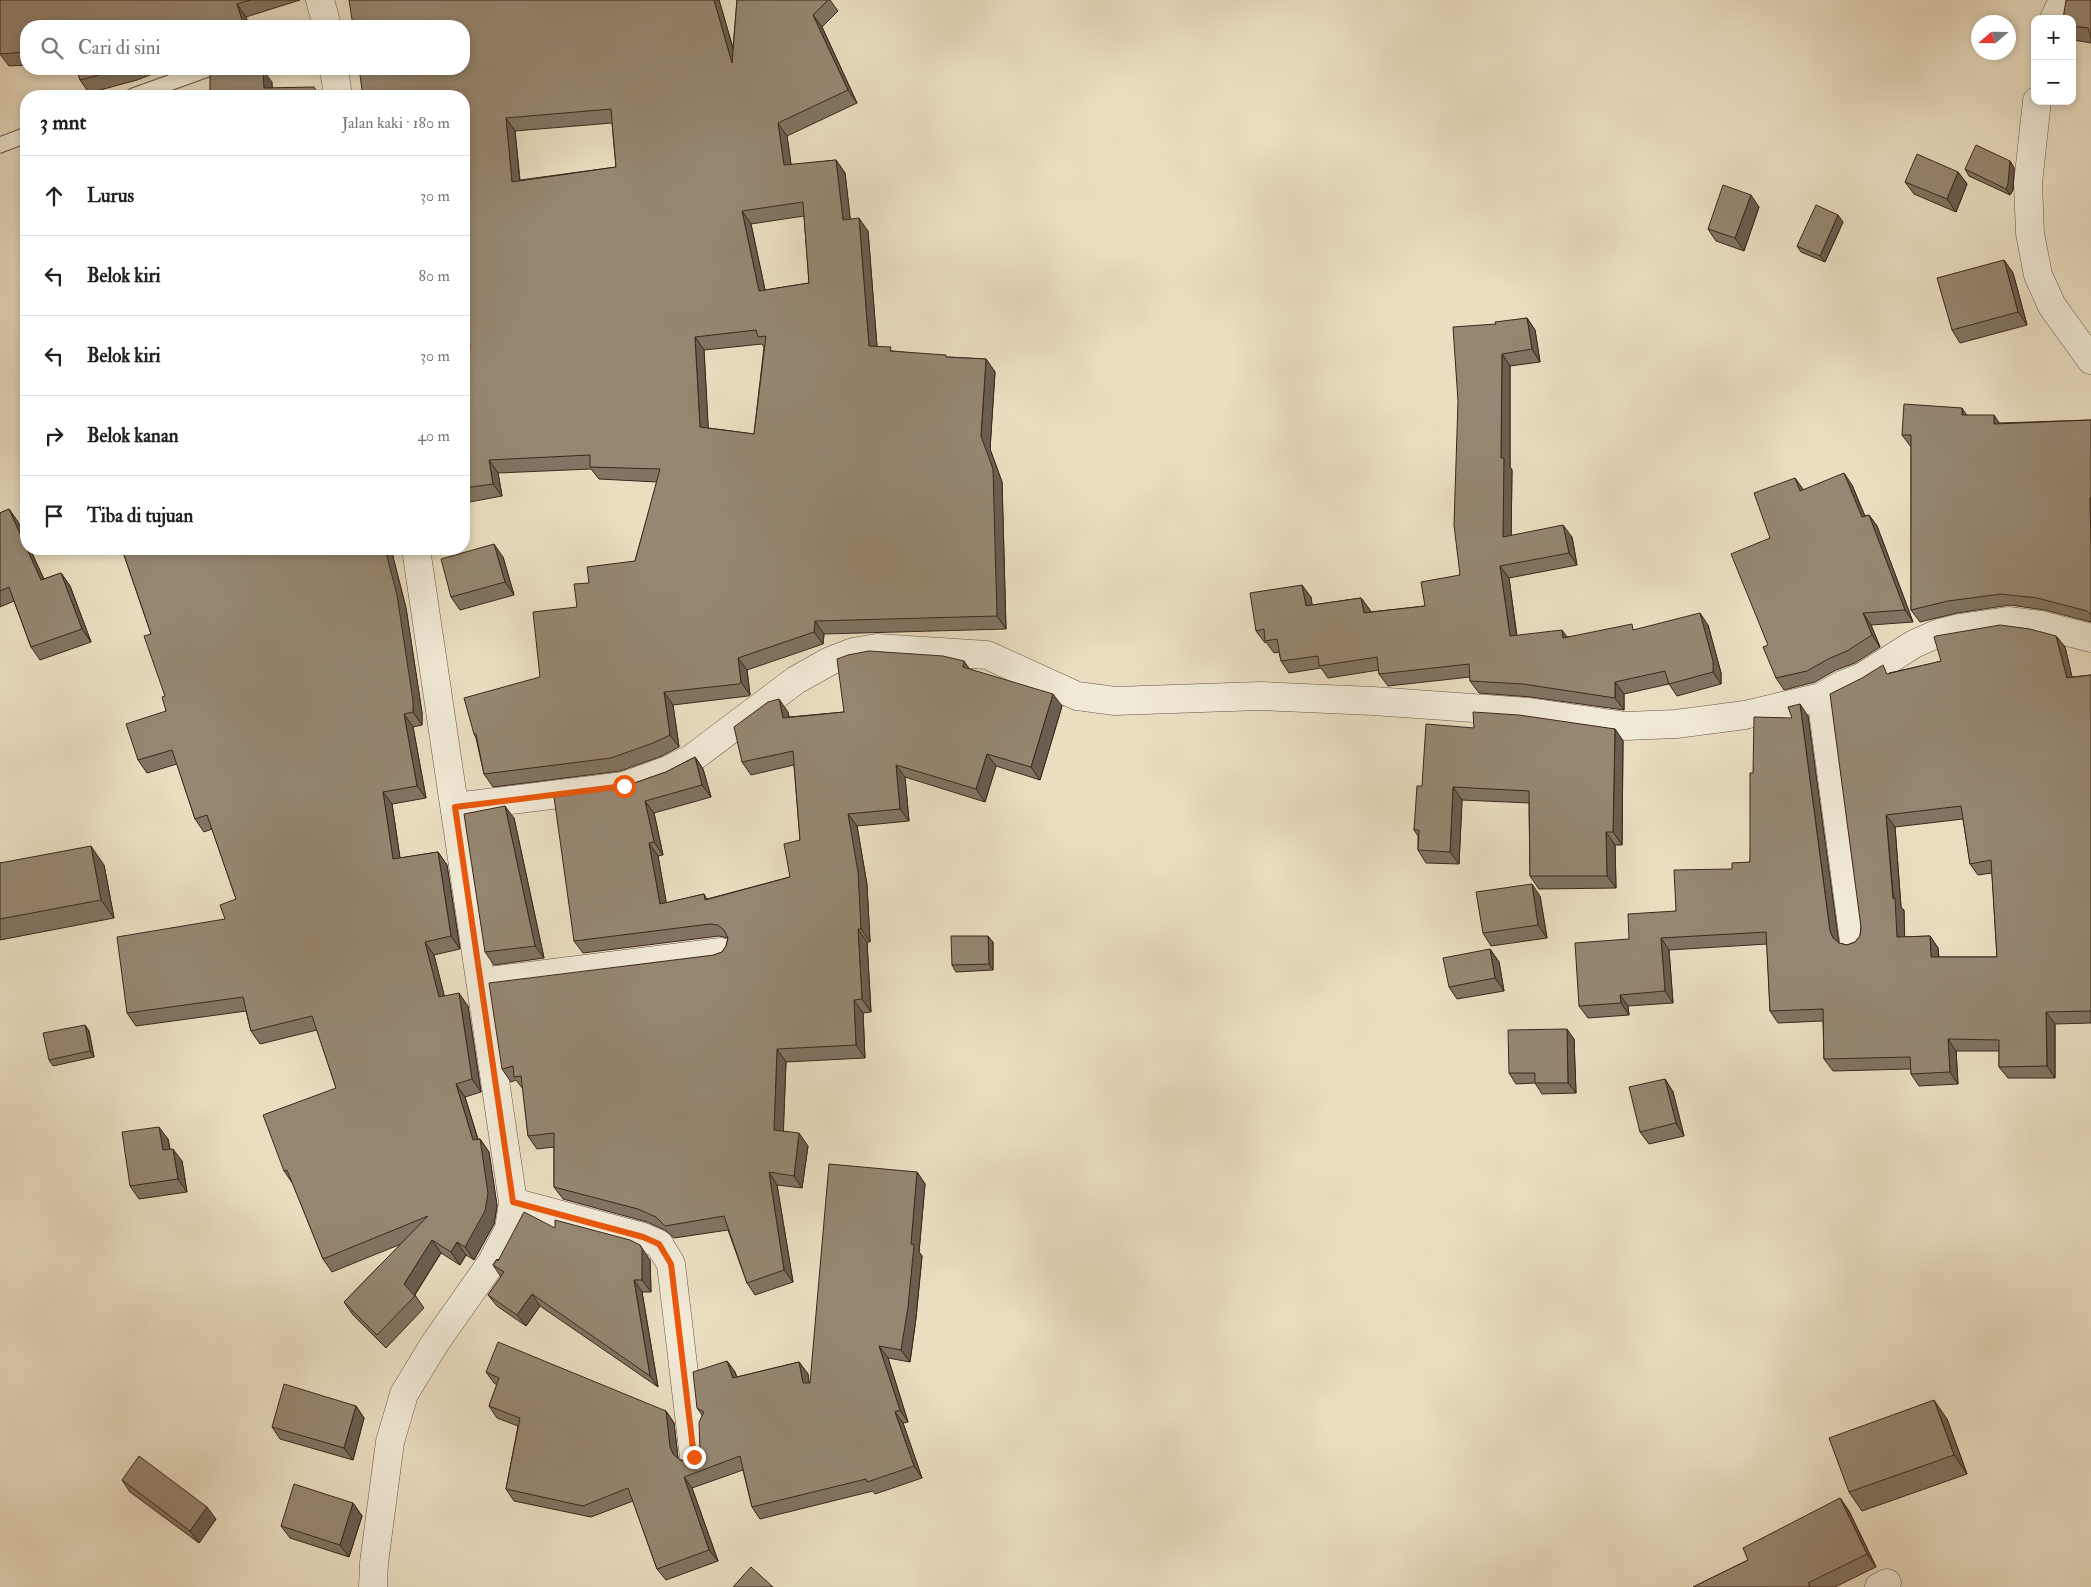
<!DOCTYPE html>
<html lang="id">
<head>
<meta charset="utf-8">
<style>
  body { margin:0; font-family:"IM FELL Double Pica",serif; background:#f6f6f6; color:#222 }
  .controls { position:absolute; right:15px; top:15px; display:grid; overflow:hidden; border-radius:10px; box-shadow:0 2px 8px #0003 }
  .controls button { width:45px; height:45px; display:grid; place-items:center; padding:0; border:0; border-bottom:1px solid #e0e0e0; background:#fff; color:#222; font:25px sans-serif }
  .compass { position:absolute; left:1971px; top:15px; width:45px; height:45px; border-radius:50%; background:#fff; box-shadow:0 2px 8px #0003; rotate:250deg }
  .stop { position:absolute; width:15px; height:15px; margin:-11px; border:4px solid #ea580c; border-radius:50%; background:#fff }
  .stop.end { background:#ea580c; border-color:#fff; box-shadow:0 1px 5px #0008 }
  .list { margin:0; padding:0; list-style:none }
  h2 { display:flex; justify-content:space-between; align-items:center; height:65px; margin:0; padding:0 20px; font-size:21px }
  h2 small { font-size:16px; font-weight:400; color:#767676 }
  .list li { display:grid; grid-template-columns:32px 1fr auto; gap:15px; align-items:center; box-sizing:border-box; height:80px; padding:0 20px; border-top:1px solid #e0e0e0 }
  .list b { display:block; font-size:19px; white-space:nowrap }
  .list em { font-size:16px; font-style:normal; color:#767676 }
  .icon { flex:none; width:28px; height:28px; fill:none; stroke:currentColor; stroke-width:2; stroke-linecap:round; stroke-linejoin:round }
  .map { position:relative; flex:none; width:2091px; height:1587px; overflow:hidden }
  .search { position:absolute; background:#fff; box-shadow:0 2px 8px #0003; left:20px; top:20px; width:450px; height:55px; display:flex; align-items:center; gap:12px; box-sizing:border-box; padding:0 18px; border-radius:20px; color:#767676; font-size:19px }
  .panel { position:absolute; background:#fff; box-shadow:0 2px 8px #0003; left:20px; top:90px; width:450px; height:465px; border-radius:20px }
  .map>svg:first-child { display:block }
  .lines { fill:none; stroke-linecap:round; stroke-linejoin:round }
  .lane-casing { stroke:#675645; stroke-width:17 }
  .street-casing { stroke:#675645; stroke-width:29 }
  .lane { stroke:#f1ead7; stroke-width:15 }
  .street { stroke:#f1ead7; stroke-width:28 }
  .wall { fill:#817462; stroke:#3b281c; fill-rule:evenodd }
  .shaded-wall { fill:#695e50; stroke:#3b281c }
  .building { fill:#968772; stroke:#3b281c; fill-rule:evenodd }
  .route { stroke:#ea580c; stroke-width:6 }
</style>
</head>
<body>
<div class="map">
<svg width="2091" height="1587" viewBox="0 0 2091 1587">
  <rect width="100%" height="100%" fill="#eadec1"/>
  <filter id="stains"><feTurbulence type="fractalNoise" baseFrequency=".004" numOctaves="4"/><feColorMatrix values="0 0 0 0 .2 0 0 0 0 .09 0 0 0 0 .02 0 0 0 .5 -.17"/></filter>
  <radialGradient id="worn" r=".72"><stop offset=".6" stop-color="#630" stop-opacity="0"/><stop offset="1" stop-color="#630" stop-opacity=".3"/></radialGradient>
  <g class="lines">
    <defs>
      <path id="lane" d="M133,96l75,-27
        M0,145l26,-10"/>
      <path id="street" d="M320,0l7,26
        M2054,19l9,-19
        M334,69l4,27
        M2037,101l-9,82 2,50 8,42 14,31 39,54
        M1821,697l33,244
        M455,807l169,-21 44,-16 23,-11 105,-79 34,-19 23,-9 24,-4 110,7 90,41 38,5 145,-5 113,5 156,11 97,14 50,-2 69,-9 76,-18 23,-13 18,-7 52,-33 25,-11 20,-5 49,-7 33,4 50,13
        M481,982l240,-30
        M513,1202l130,35 16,7 12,20 23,193
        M373,1587l1,-24 16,-121 14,-48 31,-51 57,-81 17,-33 4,-27 -97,-653
        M1879,1587l8,-4"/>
    </defs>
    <!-- lane casing -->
    <use href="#lane" class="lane-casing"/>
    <!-- street casing -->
    <use href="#street" class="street-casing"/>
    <!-- lane -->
    <use href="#lane" class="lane"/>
    <!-- street -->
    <use href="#street" class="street"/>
  </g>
  <!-- wall -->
  <path class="wall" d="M0,0h300l-54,17 3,9h-223v39l-17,1 -9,-12z
    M719,0l14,48 4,-48h93l8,11 -16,16 35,76 -70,33 4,29 45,-5 9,13 5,46 18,12 9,116 16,4 54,6 39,2 9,13 -5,77 12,33 4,147 -182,5 -1,10 -76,26 3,25 -2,1 -75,9 6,42 -17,9 -42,15 -127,16 -9,-13 -8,-36 -2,-4 66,-57 37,-70 12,-24 46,-22 22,-79 -58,-3 -8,-10 -93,4 4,23 -38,7v-94l2,-1 3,-50 -5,1v-263zM612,123l4,44 -96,13 -5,-49zM804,216l5,67 -44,7 -14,-66zM762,344l2,3 -10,87 -46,-6 -4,-78z
    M2091,0v43l-17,-3 -2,-2v-19z
    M77,69h89l-29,11 -48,13 -9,-13z
    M2010,161l4,7 -1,22 -3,5 -41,-19 -4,-7z
    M1958,172l9,12 -11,28 -42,-18 -9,-12z
    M1759,207l-15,44 -28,-10 -8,-12z
    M1843,222l-18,40 -24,-10 -4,-6z
    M2004,260l9,13 14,52 -67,18 -8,-13z
    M1527,318l8,12 5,32 -30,4v101l2,3 -1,66 61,1 5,28 -68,13 8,58 50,1 69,-7 72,-5 13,48v11l-44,12 -8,-12 -45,10v16l-93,-13 -52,-4 -9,-12v-4l-82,9 -9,-12v-4l-51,8 -7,-10 -32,5 -8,-12 -2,-9 -5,1 -8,-11 -1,1 -9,-12 55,-34 1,8 49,-7 9,12v2l55,-6 35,-31 36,-251z
    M1967,415l33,8 91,-3v202l-46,-12 -35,-5 -53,8 -37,9 -9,-12v-163l-9,-12z
    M1852,485l13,31 4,-1 8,11 36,96 -42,3 9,22 -25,16 -19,7 -21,12 -31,8 -8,-12 -6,-140 33,-48z
    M9,509l9,13 8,18v9h4l14,30 17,-6 9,13 21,56 -51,18 -9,-13 -17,-46 -14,6v-94z
    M122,549h269l15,59 16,105v12l-9,2 13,71 -34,6 8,54 38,-6 9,13 13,84 -26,6 10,41 24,10 13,86 -16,5 13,42h2l9,13 8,54 -3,18 -20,36 -8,-5 -6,10 -19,-12 -26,42 9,13 -38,40 -33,-33 -9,-13 57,-58 -69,28 -9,-13 -30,-75 -9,-13 52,-83 -19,-58 -57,14 -9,-13 -5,-20 -110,15 -9,-13 98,-94 11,-20 -24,-70 -8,3 -9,-13 -18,-55 -30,9 -9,-13 28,-49 -1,-15 -14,-62z
    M503,557l11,38 -54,15 -9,-13z
    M2056,636l9,11 7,30 19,-2v348l-36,1v54h-47l-9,-11v-16h-43l2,33 -39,2 -8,-12v-5l-78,2 -9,-12 -1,-38 -45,2 -8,-12 -3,-67 -98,6 4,53 -45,3 1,9 -41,3 -9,-12 50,-67 47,-28 56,-42 18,-7 3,-89 39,-55 16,-2 30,227 9,2 8,-3 5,-6 29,-263zM1963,819l7,45 8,11 14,-2 5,84h-58l-1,-9 -8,-12 -26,1v-27l-3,-3 -6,-80z
    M970,669l92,37 -22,74 -44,-14 -11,36 -80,-25 4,44 -52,5 10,59 3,57h-3l4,70 -8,1 2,45 -79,4 -3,69 25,15 -6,42 -25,-3 16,97 -38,13 -8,-12 -19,-53 -54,8 -9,-8 -18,-8 -84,-23 -9,-12v-40l-17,2 -9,-13 -5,-47 -7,-9 -5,2 -9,-13 212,-114 8,-3 4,-6 2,-8 -9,-2 -136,17 -9,-12 46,-153 46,-16 29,-15 8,12 8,28 -57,16 9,42 -5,1 8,47 38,-9 3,5 83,-22 10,-37 -6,-75 -43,10 -9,-13 46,-50 1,5 55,-5z
    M1474,728l141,1 8,12 -1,104h-7l1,43 -77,1 -9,-13 -1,-73 -67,-3 -3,64 -33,-1 -8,-13v-14l-4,-6 8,-44z
    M514,818l30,140 -50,7 -9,-13z
    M0,863l104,2 10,53 -114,22z
    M1540,896l7,42 -56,8 -8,-13z
    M993,942v28l-37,2 -4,-7z
    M1490,949l9,13 5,29 -47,8 -8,-12z
    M85,1025l4,6 5,26 -41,9 -4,-6z
    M1574,1039l2,54 -34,1 -7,-11 -19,1 -7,-11z
    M1665,1079l8,13 11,44 -35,8 -9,-12z
    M168,1139l2,10 12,12 5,31 -48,7 -9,-13z
    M917,1172l8,12 -6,68 3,4 -6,62 -6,44 -22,-4 20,64 -5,1 19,55 -47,16 -2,-3 -113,28 -8,-12 -9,-37 -51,18 26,73 -52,19 -9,-11 -24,-68 -42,16 -77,-16 -8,-12 12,-63 -21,-8 -8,-12 8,-21 -3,-2 -8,-11 180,39 8,12 4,35 2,2 8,1 7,-3 5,-7 2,-36 -5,-7 30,-47 8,11 2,5 62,-15 9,12 1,9h1z
    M555,1228l95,32 1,32h-9l16,95 -118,-81 -14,20 -29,-20 -9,-11 13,-18 -8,-12 4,-6 1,1z
    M356,1406l8,12 -11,42 -73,-21 -8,-12z
    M1947,1419l20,55 -105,37 -13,-19z
    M122,1480l94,39 -17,24 -69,-51z
    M1840,1498l9,13 27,56 -41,20h-142l55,-27z
    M353,1503l9,13 -13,41 -59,-19 -9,-12z"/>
  <!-- shaded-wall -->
  <path class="shaded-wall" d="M714,0h5l22,76 -9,-13z
    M237,4l9,13 3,9h-5z
    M813,15l9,12 35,76 -9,-13z
    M257,69h5l1,3v-2l9,12 1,14 -9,-8z
    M506,118l9,13 6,63 -9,-12z
    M778,123l9,13 6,42 -9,-13z
    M836,160l9,13 7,60 -9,-13z
    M2010,161l4,7 -1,22 -3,5 -4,-6z
    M1958,172l9,12 -11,28 -9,-13z
    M1751,195l8,12 -15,44 -9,-13z
    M742,211l9,13 17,80 -9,-13z
    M1838,215l5,7 -18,40 -5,-6z
    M859,218l9,13 10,128 -9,-13z
    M2004,260l9,13 14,52 -9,-13z
    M1527,318l8,12 5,32 -8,-13z
    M695,337l9,13 5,90 -9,-13z
    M1502,354l8,12v101l2,3 -1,79 -8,-12 -2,-79z
    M986,359l9,13 -5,77 12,33 4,147 -9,-13 -16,-180z
    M1962,408l8,12 -8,-5z
    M1994,415l8,12 -8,-3z
    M489,460l9,13 4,23 -9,-12z
    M1844,473l8,12 18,44 -8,-12z
    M1795,478l8,11 5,14 -8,-12z
    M2090,498l1,2v48z
    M9,509l9,13 8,18v7z
    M1869,515l8,11 36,96 -8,-12z
    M1563,525l9,12 5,28 -8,-12z
    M494,544l9,13 11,38 -9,-13z
    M27,549h3l20,44 -9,-13z
    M385,549h6l15,59 16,105v12l-9,-13z
    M1500,566l9,12 9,70 -8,-12z
    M61,573l9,13 21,56 -9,-13z
    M1302,585l9,12 3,21 -8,-12z
    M1361,598l9,12 2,15 -8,-12z
    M1700,613l8,12 13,48v11l-8,-12z
    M1863,613l8,12 9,22 -8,-12z
    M815,621l9,13 -1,10 -9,-12z
    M1562,630l9,12 -8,-4z
    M2056,636l9,11 10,43 -8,-12z
    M738,658l9,12 3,25 -9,-13z
    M964,661l9,13 -10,-7z
    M1615,682l9,12v16l-9,-12z
    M664,692l9,13 6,42 -9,-12z
    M1053,694l9,12 -22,74 -9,-13z
    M779,699l9,13 4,18 -9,-12z
    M1800,704l8,12 31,227 -6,-5 -3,-7z
    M404,714l9,13 13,71 -9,-12z
    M1615,729l8,12 -1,104 -9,-13z
    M987,754l9,12 -11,36 -9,-13z
    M695,757l8,12 8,28 -9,-12z
    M896,765l9,12 4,44 -9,-12z
    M1453,787l9,13 -3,64 -9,-12z
    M383,792l9,12 10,68 -9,-13z
    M645,801l9,12 9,42 -9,-13z
    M505,806l9,12 30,140 -9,-12z
    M848,814l9,12 10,59 3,57 -9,-13z
    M1886,815l9,12 6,80 3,3 1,39 -8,-12z
    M1606,832l9,13 1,43 -9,-12z
    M649,843l9,13 11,61 -9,-13z
    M91,846l13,19 10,53 -13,-18z
    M438,852l9,13 13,84 -9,-13z
    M1532,884l8,12 7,42 -9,-13z
    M858,929l9,13 4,70 -9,-13z
    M988,936l5,6v28l-4,-6z
    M1930,936l8,12 1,20 -8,-11z
    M1661,938l8,12 4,53 -8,-12z
    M425,942l9,13 14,55 -9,-13z
    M1490,949l9,13 5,29 -9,-13z
    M459,993l9,13 13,86 -9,-13z
    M1620,995l8,11 1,9 -8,-12z
    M854,1000l9,13 2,45 -9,-13z
    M2046,1012l9,12v54l-8,-12z
    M85,1025l4,6 5,26 -4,-6z
    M1567,1029l7,10 2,54 -8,-10z
    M1948,1039l8,12 2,33 -8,-12z
    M777,1049l9,13 -3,81 -9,-13z
    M1665,1079l8,13 11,44 -8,-13z
    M456,1084l9,13 17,56 -9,-13z
    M159,1127l9,12 4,23 -9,-12z
    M799,1133l9,13 -6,42 -8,-12z
    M480,1139l9,13 8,54 -3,18 -20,36 -9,-13z
    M173,1149l9,12 5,31 -9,-13z
    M769,1172l8,13 16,97 -9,-12z
    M917,1172l8,12 -6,68 3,4 -6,62 -6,44 -9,-12z
    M432,1240l9,13 -28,44 -9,-13z
    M457,1242l9,13 -6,10 -9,-13z
    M640,1245l10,15 1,32 -9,-12z
    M634,1280l8,12 16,95 -8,-11z
    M532,1294l8,12 -14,20 -9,-11z
    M879,1346l9,12 20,64 -8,-12z
    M727,1361l8,11 6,18 -8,-12z
    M799,1362l9,12 3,21 -8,-12z
    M1934,1400l13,19 20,55 -13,-19z
    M356,1406l8,12 -11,42 -9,-12z
    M666,1411l8,12 4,36 -5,-5 -3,-7z
    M895,1412l8,11 19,55 -8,-12z
    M684,1477l8,11 26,73 -9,-11z
    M1840,1498l9,13 27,56 -9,-13z
    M353,1503l9,13 -13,41 -9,-12z
    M207,1507l9,12 -17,24 -9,-12z"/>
  <!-- building -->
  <path class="building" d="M0,0h250l-13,4 7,22h-218v26l-26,2z
    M349,0h365l18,63 5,-63h91l-15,15 35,75 -70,33 6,42 52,-5 7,60 16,-2 10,128 22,1 -1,4 56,4v2l40,2 -5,77 12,33 4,147 -182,5 -1,11 -76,26 3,24 -2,2 -75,8 6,43 -17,8 -42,15 -127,16 -8,-40h-2l-10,-36 76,-21 -7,-65 44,-5 -3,-23 15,-1 -2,-16 48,-6 25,-92 -70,-2v-12l-101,5 4,24 -29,4v-79l2,-1 4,-64 -6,1v-249h-101l-4,-27h105v-43h-111zM611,109l5,58 -104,15 -6,-64zM803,202l6,81 -50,8 -17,-80zM756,330l2,7 8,-1 -12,98 -54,-7 -5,-90z
    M2066,0h25v38l-3,-10 -16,-2v-7h-9z
    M77,69h44l-41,11z
    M210,69h47l1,1h5l1,18 50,-1 5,8v1h-109z
    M1976,145l34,16 -2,23 -2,5 -41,-20z
    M1917,154l41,18 -11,27 -42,-17z
    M1723,185l28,10 -16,43 -27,-9z
    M1816,205l22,10 -18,41 -23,-10z
    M2004,260l14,52 -66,18 -15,-52z
    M1527,318l5,31 -30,5 -1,104h3l-1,79 60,-12 6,28 -69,13 10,70 52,-6 1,8 69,-14 1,6 67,-17 13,48v11l-44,12 -4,-13 -50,11v16l-92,-14 -53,-3 -1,-17 -90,10 -2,-17 -58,9 -1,-10 -37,5 -4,-22 -12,2 -1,-12 -8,2 -6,-38 52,-8 4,21 55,-8 3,15 61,-7 -4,-24 39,-7 -6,-50 4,-124 -5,-74 43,-3 -1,-2z
    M1904,404l58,4v7h32v9l97,-4v78h-1l1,50v67l-4,-4 -50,-13 -36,-4 -53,7 -37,9v-175h-9z
    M1844,473l18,44 7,-2 36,95 -42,3 9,22 -25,16 -19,8 -21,12 -31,7 -13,-31 5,-2 -37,-91 39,-16 -16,-45 41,-15 5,13z
    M9,509l17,38v2h1l14,31 20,-7 21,56 -51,18 -22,-60 -9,4v-78z
    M494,544l11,38 -54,15 -10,-38z
    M122,549h263l12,46 16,106v11l-9,2 13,72 -34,6 10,67 45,-7 13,84 -26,6 14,55 20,-4 13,86 -16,5 17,56 7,-1 8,54 -3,18 -20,36 -8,-5 -6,10 -19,-12 -28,44 11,12 -38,39 -33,-33 84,-86 -105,43 -36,-89 -3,1 -21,-56 73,-27 -24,-72 -61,15 -8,-34 -116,16 -10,-76 108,-18 -5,-14 16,-6 -29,-84 -12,4 -23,-69 -34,10 -12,-36 40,-13 -4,-14 3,-1 -21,-60 7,-2z
    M2000,625l30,4 26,7 11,42 24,-3v336l-45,1 1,54 -48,1v-27l-51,-1 2,33 -39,2 -1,-17 -86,2 -1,-50 -53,2 -4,-79 -105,6 4,53 -45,4 1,8 -42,3 -4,-63 54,-4 -1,-25 48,-3 -2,-41 58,-1v-6l18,-1v-89h3l1,-56 38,1 -4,-11 12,-3 30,227 3,7 6,5 8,2 8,-3 5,-6 1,-9 -31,-233 32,-16 21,-13 4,9 54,-13 -7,-24 2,-1zM1961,806l9,58 21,-4 6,97h-66l-1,-21 -33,1 -2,-39 -2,1 -7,-84z
    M869,651l74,5 21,5 -1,6 90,27 -22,73 -44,-13 -11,35 -80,-24 4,44 -52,5 10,58 3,57h-3l4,70 -8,1 2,45 -79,4 -3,81 25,3 -5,43 -25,-4 15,98 -37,13 -23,-67 -59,10 -9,-9 -18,-8 -84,-22v-54l-26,3 -7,-60 -7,1 -1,-11 -11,3 -13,-86 225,-28 8,-3 4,-6 2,-8 -4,-8 -6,-5 -8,-1 -136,17 -20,-144 66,-9 46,-16 29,-15 7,28 -57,16 9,41 -5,1 11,61 44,-10 1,6 85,-23 -6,-33 16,-4 -7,-89 -51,11 -8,-35 34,-25 11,-3 4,19 61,-6 -7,-53 11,-4z
    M1473,712l46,3 96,14 -2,103h-7l1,44h-77l-1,-85 -76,-4 -3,65 -32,-2 1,-20h-5l3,-44h5l4,-62 48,4z
    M505,806l30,140 -50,6 -21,-138z
    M91,846l10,54 -101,19v-56z
    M1532,884l6,41 -55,8 -7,-41z
    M951,936h37l1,28 -37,1z
    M1490,949l5,29 -46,9 -6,-29z
    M85,1025l5,26 -41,9 -6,-27z
    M1567,1029l1,54h-33v-10h-26l-1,-43z
    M1665,1079l11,44 -36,9 -11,-45z
    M159,1127l4,23 10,-1 5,30 -48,7 -8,-54z
    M829,1164l88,8 -6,72 3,1 -6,62 -7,43 -22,-4 21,64 -5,2 19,54 -47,16 -1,-3 -114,28 -12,-51 -56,21 25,73 -52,19 -29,-81 -45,18 -77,-17 14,-71 -31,-12 10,-28 -13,-6 12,-30 168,69 4,36 3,7 7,6 8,1 7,-3 5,-7 -1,-29 5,-10 -7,-4 -4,-36 34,-11 6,17 66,-16 4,21h7z
    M524,1212l31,16v-8l75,20 10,5 2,4v31h-8l16,96 -118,-82 -15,21 -29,-20 16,-23 -11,-7 4,-6 1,2z
    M284,1384l72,22 -12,42 -72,-21z
    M1934,1400l20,55 -105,37 -20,-54z
    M139,1456l68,51 -17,24 -68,-51z
    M294,1484l59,19 -13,42 -59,-19z
    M1840,1498l27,56 -59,29 2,4h-117l55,-27 -5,-12z
    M751,1567l22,20h-40z"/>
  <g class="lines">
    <!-- route -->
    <path class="route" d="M624,786l-169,21 58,395 130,35 16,7 12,20 23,193"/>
  </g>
  <rect width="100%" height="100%" filter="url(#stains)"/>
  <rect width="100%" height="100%" fill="url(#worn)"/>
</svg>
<div class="controls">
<button>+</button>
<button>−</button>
</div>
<svg class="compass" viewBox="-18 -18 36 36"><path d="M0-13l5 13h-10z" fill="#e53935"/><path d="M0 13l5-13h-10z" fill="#767676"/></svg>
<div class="stop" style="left:624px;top:786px"></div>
<div class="stop end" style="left:694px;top:1457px"></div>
<div class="search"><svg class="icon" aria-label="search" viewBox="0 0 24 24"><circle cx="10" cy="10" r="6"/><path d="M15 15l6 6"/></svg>Cari di sini</div>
<section class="panel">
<h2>3 mnt<small>Jalan kaki · 180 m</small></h2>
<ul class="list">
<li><svg class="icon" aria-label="ahead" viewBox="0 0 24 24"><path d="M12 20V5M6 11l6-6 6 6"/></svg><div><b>Lurus</b></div><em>30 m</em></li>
<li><svg class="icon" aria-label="left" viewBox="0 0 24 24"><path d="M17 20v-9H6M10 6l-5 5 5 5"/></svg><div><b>Belok kiri</b></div><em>80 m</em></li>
<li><svg class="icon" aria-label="left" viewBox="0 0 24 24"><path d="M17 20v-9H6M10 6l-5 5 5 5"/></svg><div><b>Belok kiri</b></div><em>30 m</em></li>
<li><svg class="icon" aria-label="right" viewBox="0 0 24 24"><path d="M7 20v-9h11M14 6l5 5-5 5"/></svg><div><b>Belok kanan</b></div><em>40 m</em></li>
<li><svg class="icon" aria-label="arrive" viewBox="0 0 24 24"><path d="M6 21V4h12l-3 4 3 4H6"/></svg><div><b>Tiba di tujuan</b></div></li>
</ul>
</section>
</div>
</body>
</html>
